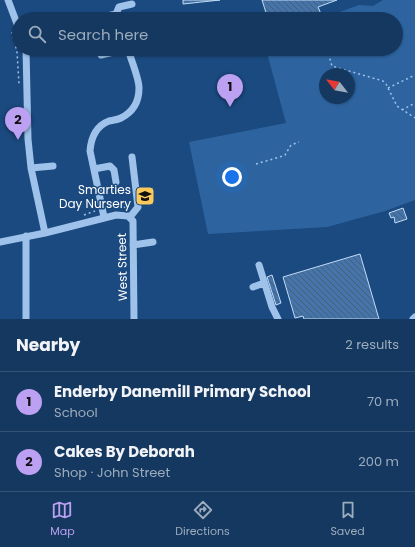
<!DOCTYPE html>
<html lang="en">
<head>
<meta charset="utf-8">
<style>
  body { margin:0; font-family:Poppins,sans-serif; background:#214369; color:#f1f3f6 }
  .compass { position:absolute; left:319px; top:68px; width:36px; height:36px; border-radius:50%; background:#143860; box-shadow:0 1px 3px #0004; rotate:301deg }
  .you { position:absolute; left:232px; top:177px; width:14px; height:14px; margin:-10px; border:3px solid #fff; border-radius:50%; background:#1a73e8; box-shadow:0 0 0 6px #1a73e833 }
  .badge { display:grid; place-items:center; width:26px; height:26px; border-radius:50%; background:#bca0f2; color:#111; font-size:13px; font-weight:700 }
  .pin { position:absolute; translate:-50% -33px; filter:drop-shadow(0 1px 2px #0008) }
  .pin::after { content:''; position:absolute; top:21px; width:14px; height:12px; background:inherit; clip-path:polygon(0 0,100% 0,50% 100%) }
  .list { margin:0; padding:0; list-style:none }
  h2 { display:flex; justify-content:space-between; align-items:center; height:52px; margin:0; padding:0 16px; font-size:17px }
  h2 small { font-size:13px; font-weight:400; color:#9dacbd }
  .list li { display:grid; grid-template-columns:26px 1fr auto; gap:12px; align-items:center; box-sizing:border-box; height:60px; padding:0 16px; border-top:1px solid #335275 }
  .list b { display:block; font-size:15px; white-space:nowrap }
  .list p { margin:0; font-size:13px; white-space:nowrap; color:#9dacbd }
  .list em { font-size:13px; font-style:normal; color:#9dacbd }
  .icon { flex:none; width:22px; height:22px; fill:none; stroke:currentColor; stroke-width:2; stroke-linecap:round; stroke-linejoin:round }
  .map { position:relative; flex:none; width:415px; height:319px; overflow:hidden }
  .search { position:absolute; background:#143860; box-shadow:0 1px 3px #0004; left:12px; right:12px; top:12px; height:44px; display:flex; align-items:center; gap:10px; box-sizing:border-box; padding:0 14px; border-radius:22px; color:#9dacbd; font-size:15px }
  .sheet { height:172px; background:#143860 }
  nav { display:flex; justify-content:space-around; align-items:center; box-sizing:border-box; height:56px; border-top:1px solid #335275; background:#143860; font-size:11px; color:#9dacbd }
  nav a { display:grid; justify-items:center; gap:2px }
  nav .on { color:#bca0f2 }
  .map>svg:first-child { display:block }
  .green { fill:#2d649f; fill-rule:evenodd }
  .building { fill:url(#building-back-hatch); stroke:#c2dcf7 }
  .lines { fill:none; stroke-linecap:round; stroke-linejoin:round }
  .path { stroke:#9ec2ea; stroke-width:1.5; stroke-dasharray:2 3; stroke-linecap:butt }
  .minor { stroke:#9ec2ea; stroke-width:7 }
  .labels { text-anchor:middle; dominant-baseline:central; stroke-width:3; stroke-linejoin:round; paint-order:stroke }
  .poi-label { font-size:12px; fill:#fff; stroke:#1b4a80; text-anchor:end }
  .street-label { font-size:12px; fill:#fff; stroke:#1b4a80 }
</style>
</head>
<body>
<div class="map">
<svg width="415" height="319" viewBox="0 0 415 319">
  <defs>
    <pattern id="building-back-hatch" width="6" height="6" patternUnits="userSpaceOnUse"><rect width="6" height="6" fill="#4474aa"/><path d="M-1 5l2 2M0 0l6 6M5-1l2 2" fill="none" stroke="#485e76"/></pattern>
  </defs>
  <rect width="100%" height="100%" fill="#1b4a80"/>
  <!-- green -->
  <path class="green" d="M383,0h32v200l-30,11 -58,16 -119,7 -19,-92 97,-19 -20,-74h130v-30h-76l39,-14 14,1zM325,74h24v24h-24z"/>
  <!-- building -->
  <path class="building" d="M183,0h37l-37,4z
    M262,0h75l-19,7 4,9 -8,3h-13l-1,-3 -9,3h-23z
    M222,13v6h-34v-3z
    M403,208l4,11 -12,4 -1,-6 -3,1 -2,-5z
    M360,254l19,65h-75l-1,-3 -8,2 -12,-41z
    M272,275l9,28 -5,2 -9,-28z"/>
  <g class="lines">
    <!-- path -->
    <path class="path" d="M362,19h2
      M12,32l5,20 2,32
      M327,49l5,17 51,15 3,3 11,22 18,12
      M388,88l27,-13
      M402,110l13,-7
      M256,164l27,-8 2,-1 6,-10 8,-3
      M109,206h11l7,2
      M84,215l11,-4"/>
    <!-- minor -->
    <path class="minor" d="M8,0l11,29
      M116,14l3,-7 13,-3
      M107,16l9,-2 2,5
      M26,49l2,90 3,29 14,65
      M101,55l25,-6
      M31,168l22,-2
      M94,169l16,-3 4,4 2,12
      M104,217l-14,-66c1,-13 6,-25 19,-30 4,-1 8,-1 12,-3 12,-6 18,-17 18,-30 0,-10 -8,-28 -11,-39
      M130,217l8,-10 -6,-50
      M26,236v83
      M0,242l45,-9 71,-18 12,1 5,5 1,98
      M133,245l20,-3
      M259,265l13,42 6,12
      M253,287l11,-4
      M413,319l2,-2"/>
  </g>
  <!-- icons -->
  <defs>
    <symbol id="school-square" viewBox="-11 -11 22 22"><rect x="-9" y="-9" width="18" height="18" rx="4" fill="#fbc85b" stroke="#1b4a80"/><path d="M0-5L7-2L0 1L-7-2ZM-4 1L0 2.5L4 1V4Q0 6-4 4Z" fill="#111"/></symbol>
  </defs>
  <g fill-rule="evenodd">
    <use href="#school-square" x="134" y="185" width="22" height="22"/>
  </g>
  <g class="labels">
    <!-- poi labels -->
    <g class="poi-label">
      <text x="131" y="189">Smarties<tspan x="131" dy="14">Day Nursery</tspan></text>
    </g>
    <!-- street labels -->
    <g class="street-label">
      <text transform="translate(122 267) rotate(-91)">West Street</text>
    </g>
  </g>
</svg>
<svg class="compass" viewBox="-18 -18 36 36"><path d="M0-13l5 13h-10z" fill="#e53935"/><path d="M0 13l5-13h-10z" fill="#9dacbd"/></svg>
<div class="you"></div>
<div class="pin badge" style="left:230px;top:107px">1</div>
<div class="pin badge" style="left:18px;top:140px">2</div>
<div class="search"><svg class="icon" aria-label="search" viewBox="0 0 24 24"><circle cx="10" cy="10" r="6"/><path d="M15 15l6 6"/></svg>Search here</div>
</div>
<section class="sheet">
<h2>Nearby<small>2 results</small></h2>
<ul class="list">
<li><span class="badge">1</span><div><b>Enderby Danemill Primary School</b><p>School</p></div><em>70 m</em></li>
<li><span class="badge">2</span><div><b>Cakes By Deborah</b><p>Shop · John Street</p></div><em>200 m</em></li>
</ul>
</section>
<nav>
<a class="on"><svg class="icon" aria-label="map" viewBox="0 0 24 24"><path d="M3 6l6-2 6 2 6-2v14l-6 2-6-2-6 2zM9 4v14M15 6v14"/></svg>Map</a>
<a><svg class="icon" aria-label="directions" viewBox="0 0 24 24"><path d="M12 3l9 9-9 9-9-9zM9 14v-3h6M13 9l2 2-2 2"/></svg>Directions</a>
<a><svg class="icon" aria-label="saved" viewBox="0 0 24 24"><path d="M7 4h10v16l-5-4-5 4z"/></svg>Saved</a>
</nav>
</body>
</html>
